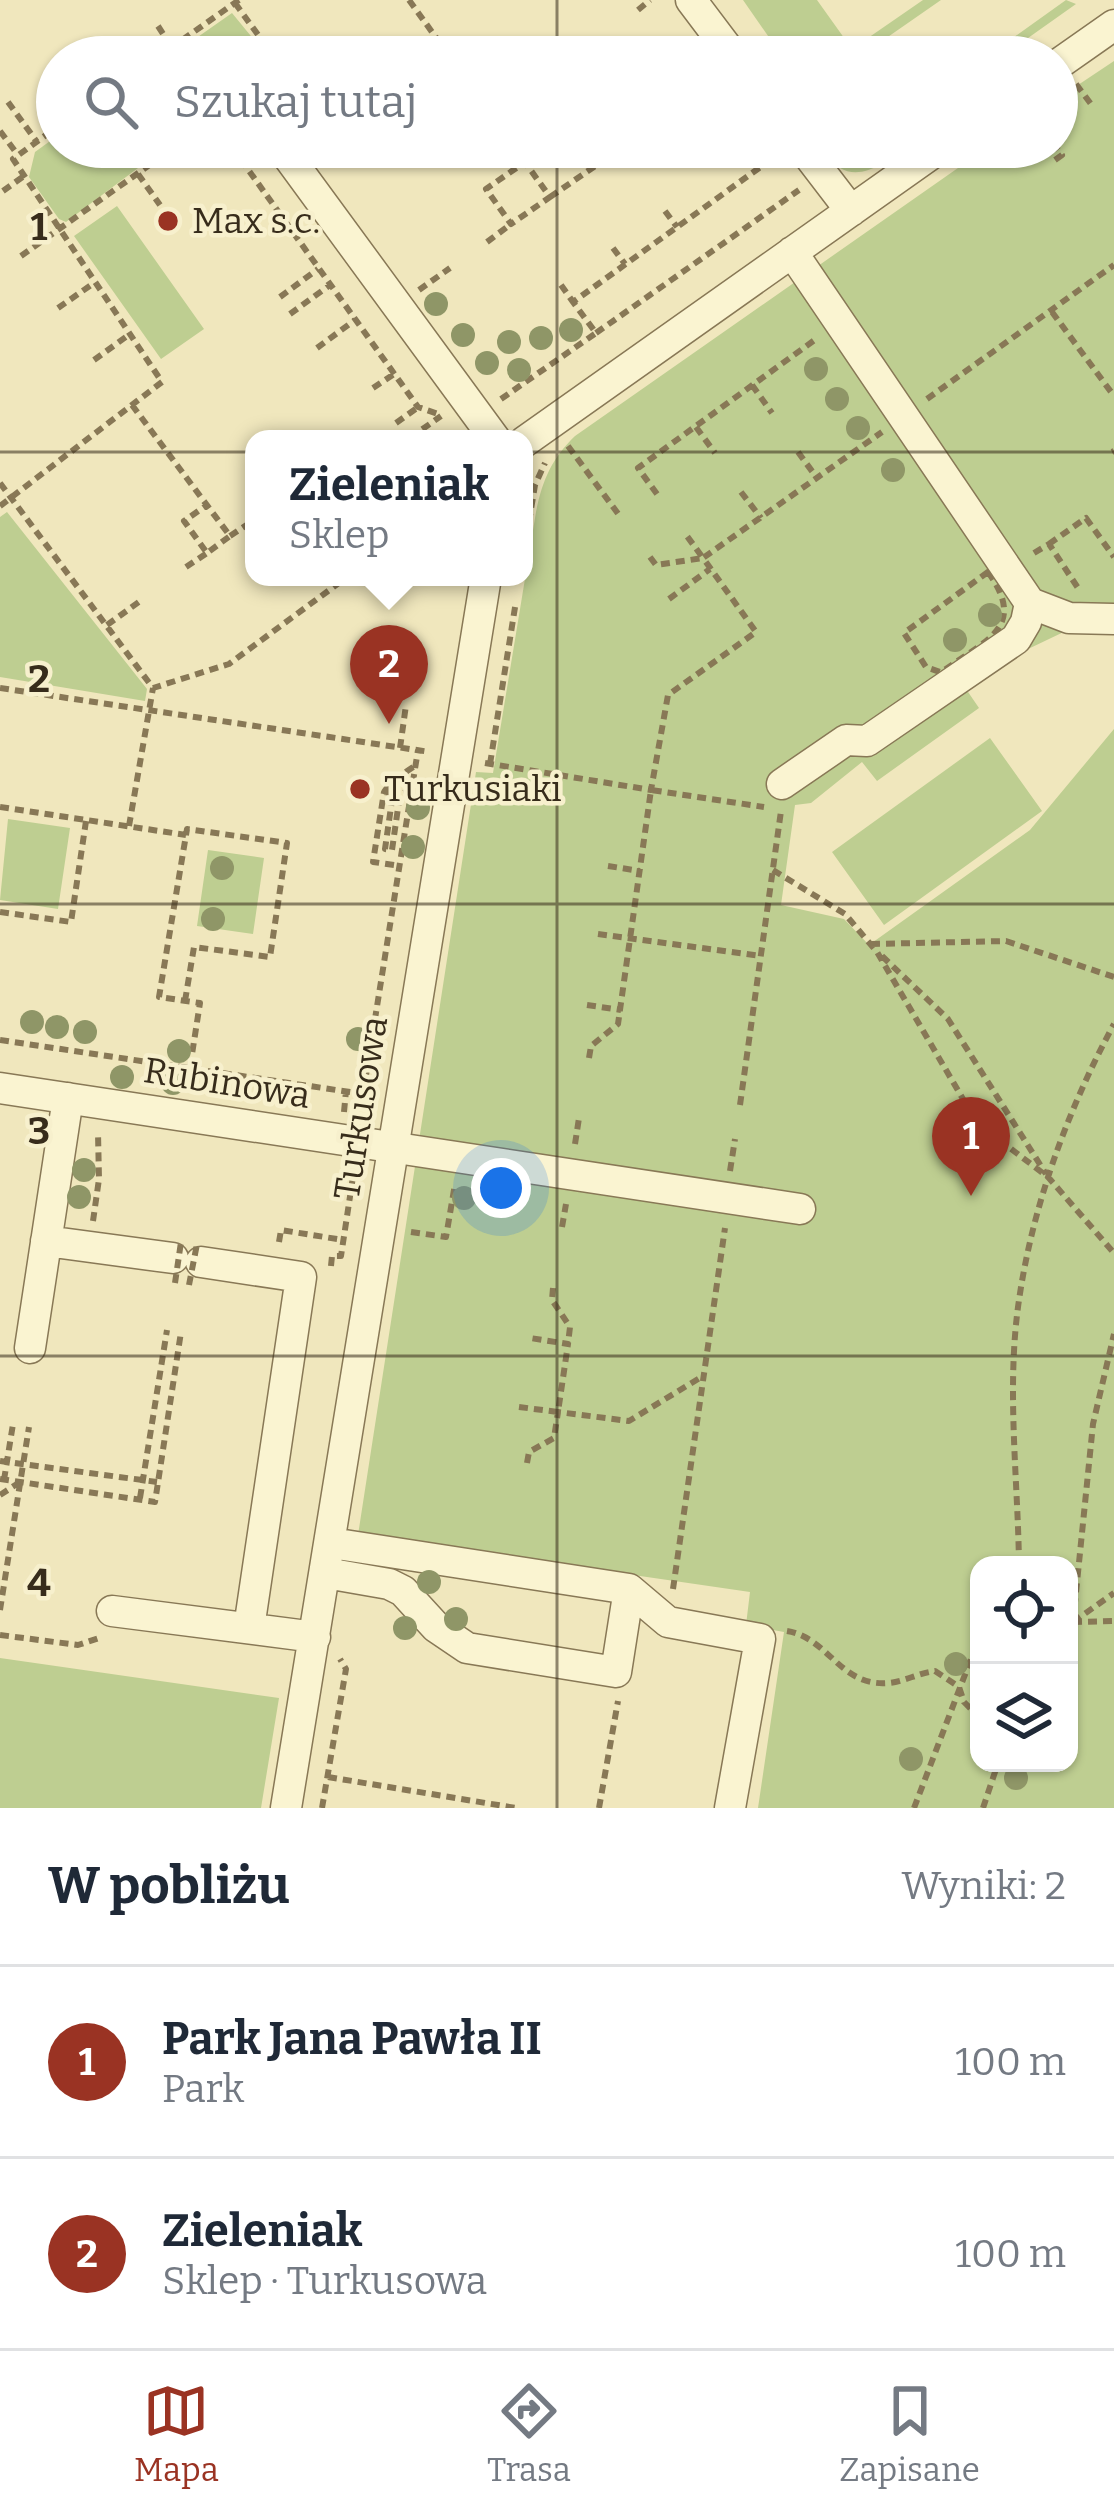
<!DOCTYPE html>
<html lang="pl">
<head>
<meta charset="utf-8">
<style>
  body { margin:0; font-family:Bitter,serif; background:#f6f6f7; color:#1f2937 }
  .controls { position:absolute; right:36px; bottom:36px; display:grid; overflow:hidden; border-radius:24px; box-shadow:0 3px 9px #0004 }
  .controls button { width:108px; height:108px; display:grid; place-items:center; padding:0; border:0; border-bottom:3px solid #e0e1e3; background:#fff; color:#1f2937; font:60px sans-serif }
  .you { position:absolute; left:501px; top:1188px; width:42px; height:42px; margin:-30px; border:9px solid #fff; border-radius:50%; background:#1a73e8; box-shadow:0 0 0 18px #1a73e833 }
  .badge { display:grid; place-items:center; width:78px; height:78px; border-radius:50%; background:#9a3323; color:#fff; font-size:39px; font-weight:700 }
  .pin { position:absolute; translate:-50% -99px; filter:drop-shadow(0 3px 6px #0008) }
  .pin::after { content:''; position:absolute; top:63px; width:42px; height:36px; background:inherit; clip-path:polygon(0 0,100% 0,50% 100%) }
  .popup { position:absolute; left:245px; top:430px; width:288px; height:156px; box-sizing:border-box; display:grid; place-content:center; border-radius:24px; background:#fff; filter:drop-shadow(0 3px 9px #0005); font-size:39px; white-space:nowrap; color:#747a83 }
  .popup b { font-size:45px; color:#1f2937 }
  .popup::after { content:''; position:absolute; left:50%; top:100%; margin-left:-24px; border:24px solid transparent; border-top-color:#fff }
  .list { margin:0; padding:0; list-style:none }
  h2 { display:flex; justify-content:space-between; align-items:center; height:156px; margin:0; padding:0 48px; font-size:51px }
  h2 small { font-size:39px; font-weight:400; color:#747a83 }
  .list li { display:grid; grid-template-columns:78px 1fr auto; gap:36px; align-items:center; box-sizing:border-box; height:192px; padding:0 48px; border-top:3px solid #e0e1e3 }
  .list b { display:block; font-size:45px; white-space:nowrap }
  .list p { margin:0; font-size:39px; white-space:nowrap; color:#747a83 }
  .list em { font-size:39px; font-style:normal; color:#747a83 }
  .icon { flex:none; width:66px; height:66px; fill:none; stroke:currentColor; stroke-width:2; stroke-linecap:round; stroke-linejoin:round }
  .map { position:relative; flex:none; width:1114px; height:1808px; overflow:hidden }
  .search { position:absolute; background:#fff; box-shadow:0 3px 9px #0004; left:36px; right:36px; top:36px; height:132px; display:flex; align-items:center; gap:30px; box-sizing:border-box; padding:0 42px; border-radius:66px; color:#747a83; font-size:45px }
  .sheet { height:540px; background:#fff }
  nav { display:flex; justify-content:space-around; align-items:center; box-sizing:border-box; height:168px; border-top:3px solid #e0e1e3; background:#fff; font-size:33px; color:#747a83 }
  nav a { display:grid; justify-items:center; gap:6px }
  nav .on { color:#9a3323 }
  .map>svg:first-child { display:block }
  .green { fill:#bece91; fill-rule:evenodd }
  .lines { fill:none; stroke-linecap:round; stroke-linejoin:round }
  .minor-casing { stroke:#887856; stroke-width:33 }
  .path { stroke:#887856; stroke-width:6; stroke-dasharray:9 6; stroke-linecap:butt }
  .minor { stroke:#faf4d1; stroke-width:30 }
  .path-bridge { stroke:#887856; stroke-width:6; stroke-dasharray:9 6; stroke-linecap:butt }
  .tree { fill:#8f9667 }
  .grid { fill:none; stroke:#372c1b; stroke-width:3; stroke-opacity:0.55 }
  .poi-dot { fill:#9a3323; stroke:#f7f0cd; stroke-width:4.5 }
  .labels { text-anchor:middle; dominant-baseline:central; stroke-width:9; stroke-linejoin:round; paint-order:stroke }
  .poi-label { font-size:36px; fill:#372c1b; stroke:#f7f0cd; text-anchor:start }
  .street-label { font-size:36px; fill:#372c1b; stroke:#f7f0cd }
  .grid-label { font-size:39px; text-anchor:middle; font-weight:bold; fill:#372c1b; stroke:#f7f0cd; stroke-width:9; stroke-linejoin:round; paint-order:stroke }
</style>
</head>
<body>
<div class="map">
<svg width="1114" height="1808" viewBox="0 0 1114 1808">
  <rect width="100%" height="100%" fill="#f0e7bd"/>
  <!-- green -->
  <path class="green" d="M743,0h74l35,49 71,-49h18l-82,57h-99l15,-11z
    M1066,0l10,4 -75,53h-15z
    M232,13l36,44h-81l-2,-11z
    M1114,61v547l-105,50 -43,31 13,19 -102,73 -15,-19 -51,41 -16,2 -14,100 63,14 25,26 161,-115 84,-101v1079h-356l26,-176 -38,-7 4,-33 -392,-57 118,-763 17,1 43,-261c6,-31 16,-54 39,-76l413,-289h69v-48zM979,1565h90v198h-90z
    M57,136v11h109l-100,75 -7,-3 -30,-42 6,-25z
    M833,147h74c-27,20 -58,42 -82,6z
    M117,206l87,123 -43,30 -87,-123z
    M7,512l140,177 -2,12 -145,-24v-160z
    M990,738l52,73 -158,114 -52,-73z
    M8,819l62,9 -12,81 -58,-9z
    M208,850l56,8 -11,76 -56,-8z
    M0,1658l279,40 -18,110h-261z"/>
  <g class="lines">
    <defs>
      <path id="minor" d="M691,0l43,57
        M1057,65l57,-40
        M281,147l214,292
        M802,147l49,64
        M792,252l238,351 39,15 45,1
        M524,442l417,-295
        M782,784l64,-44 21,1 149,-102 10,-17 4,-19
        M0,1088l800,121
        M46,1241l127,17
        M201,1262l100,15 -52,351
        M30,1348l38,-250
        M331,1543l298,46 39,33 92,17 -30,169
        M326,1573l63,11 14,7 33,36 31,21 149,24 13,-83
        M112,1611l203,26
        M286,1808l200,-1231"/>
    </defs>
    <!-- minor casing -->
    <use href="#minor" class="minor-casing"/>
    <!-- path -->
    <path class="path" d="M409,0l41,57
      M235,3l39,54
      M638,10l12,-10
      M158,26l20,31
      M93,45l9,12
      M158,57l81,-57
      M42,81l15,22
      M1076,84l15,20
      M8,102l29,40
      M0,131l18,24
      M232,147l186,260 23,8
      M514,147l36,50 -39,27 -25,-35 39,-27
      M320,156l11,-9
      M1055,160l7,-5 -6,-8
      M138,174l22,31
      M3,191l21,-15
      M550,197l73,-50
      M665,211l12,16
      M487,242l24,-18
      M613,248l12,16
      M21,256l154,-109
      M561,285l12,17
      M419,290l31,-22
      M280,297l38,-28
      M58,308l36,-25
      M1052,312l62,84
      M290,314l40,-29
      M596,333l203,-143
      M317,348l38,-28
      M94,360l36,-26
      M752,385l20,28
      M373,388l21,-14
      M501,399l95,-66 -23,-31 200,-144
      M927,399l187,-134
      M132,405l98,131 -23,17 -23,-32 23,-16
      M396,423l21,-15
      M696,427l19,26
      M410,438l31,-22
      M568,446l51,69
      M798,452l19,26
      M1112,452l2,-1
      M0,483l153,205 76,-24 118,-87
      M741,492l20,26
      M657,494l-19,-26 178,-129
      M0,506l162,-124 -149,-223 44,-32
      M230,536l24,-16
      M1049,544l37,-26 28,39
      M524,552l11,-67 10,-22
      M1034,553l15,-9 29,44
      M650,557l6,8 47,-7 -19,-26
      M186,567l21,-14
      M988,572c39,54 0,67 -42,97l-6,3 -14,-5 -22,-34z
      M669,599l41,-30
      M107,625l36,-26
      M0,688l430,64
      M400,748l6,-43
      M485,763l166,27 17,-95 88,-63 -53,-74 179,-126
      M490,764l26,-163
      M384,792l7,-10 25,-17
      M0,807l186,28
      M129,826l24,-138
      M394,865l-21,-3 11,-70 9,1 -8,56 7,1 8,-56 12,-4
      M608,866l32,5
      M773,870l72,44 32,38 100,171 71,54 66,76
      M0,912l71,10 15,-101
      M598,934l163,22
      M871,944l135,-3 108,36
      M882,956l66,63 98,155
      M185,1001l9,-54 76,10 17,-114 -100,-14 -28,168 41,6 -10,64
      M587,1005l34,5
      M0,1040l370,55
      M589,1058l2,-12 27,-22 33,-234 113,17
      M363,1094l55,-344
      M740,1105l41,-294
      M344,1112l2,-21
      M575,1144l4,-26
      M730,1171l5,-32
      M93,1221l6,-42 -1,-46
      M562,1227l4,-23
      M411,1232l35,5 9,-53
      M279,1242l2,-12 62,10
      M331,1266l1,-10h9l13,-86
      M553,1288l-1,12 18,27 -2,17
      M519,1407l39,5 10,-68 -38,-6
      M0,1461l157,21
      M527,1463l2,-11 25,-14 4,-26 71,9 74,-45
      M0,1479l155,23 26,-170
      M4,1480l9,-56
      M0,1495l17,-11
      M140,1498l27,-168
      M1019,1565c-1,-87 -13,-178 0,-265 14,-96 49,-191 95,-276
      M673,1589l52,-361
      M0,1610l29,-183
      M1073,1622l20,-198 21,-90
      M1073,1622l41,-29
      M1073,1622l41,-1
      M787,1631c42,7 53,56 101,52 15,-1 31,-10 47,-12l24,16 5,15 15,15
      M0,1635l78,10 21,-7
      M328,1777l188,31
      M322,1808l24,-139 -6,-10
      M599,1808l19,-107
      M914,1808l65,-170
      M983,1808l15,-45"/>
    <!-- minor -->
    <use href="#minor" class="minor"/>
    <!-- path-bridge -->
    <path class="path-bridge" d="M175,1283l6,-41
      M189,1285l8,-41"/>
  </g>
  <!-- trees -->
  <g class="tree">
    <circle cx="436" cy="304" r="12"/>
    <circle cx="571" cy="330" r="12"/>
    <circle cx="463" cy="335" r="12"/>
    <circle cx="541" cy="338" r="12"/>
    <circle cx="509" cy="342" r="12"/>
    <circle cx="487" cy="363" r="12"/>
    <circle cx="816" cy="369" r="12"/>
    <circle cx="519" cy="370" r="12"/>
    <circle cx="837" cy="399" r="12"/>
    <circle cx="858" cy="428" r="12"/>
    <circle cx="893" cy="470" r="12"/>
    <circle cx="990" cy="615" r="12"/>
    <circle cx="955" cy="640" r="12"/>
    <circle cx="418" cy="808" r="12"/>
    <circle cx="413" cy="847" r="12"/>
    <circle cx="222" cy="868" r="12"/>
    <circle cx="213" cy="919" r="12"/>
    <circle cx="32" cy="1022" r="12"/>
    <circle cx="57" cy="1027" r="12"/>
    <circle cx="85" cy="1032" r="12"/>
    <circle cx="358" cy="1039" r="12"/>
    <circle cx="179" cy="1051" r="12"/>
    <circle cx="122" cy="1077" r="12"/>
    <circle cx="173" cy="1083" r="12"/>
    <circle cx="84" cy="1170" r="12"/>
    <circle cx="79" cy="1197" r="12"/>
    <circle cx="464" cy="1198" r="12"/>
    <circle cx="429" cy="1582" r="12"/>
    <circle cx="456" cy="1619" r="12"/>
    <circle cx="405" cy="1628" r="12"/>
    <circle cx="956" cy="1664" r="12"/>
    <circle cx="911" cy="1759" r="12"/>
    <circle cx="1016" cy="1778" r="12"/>
  </g>
  <!-- grid -->
  <path class="grid" d="M557,0v57M557,147v1661M0,452h1114M0,904h1114M0,1356h1114"/>
  <!-- markers -->
  <g class="poi-dot">
    <circle cx="168" cy="221" r="12"/>
    <circle cx="360" cy="789" r="12"/>
  </g>
  <g class="labels">
    <!-- poi labels -->
    <g class="poi-label">
      <text x="192" y="221">Max s.c.</text>
      <text x="384" y="789">Turkusiaki</text>
    </g>
    <!-- street labels -->
    <g class="street-label">
      <text transform="translate(227 1083) rotate(9)">Rubinowa</text>
      <text transform="translate(361 1108) rotate(-81)">Turkusowa</text>
    </g>
  </g>
  <g class="grid-label">
    <text x="39" y="240">1</text>
    <text x="39" y="692">2</text>
    <text x="39" y="1144">3</text>
    <text x="39" y="1596">4</text>
  </g>
</svg>
<div class="controls">
<button><svg class="icon" aria-label="locate" viewBox="0 0 24 24"><circle cx="12" cy="12" r="6"/><path d="M12 2v4M12 18v4M2 12h4M18 12h4"/></svg></button>
<button><svg class="icon" aria-label="layers" viewBox="0 0 24 24"><path d="M12 4l9 5-9 5-9-5zM3 14l9 5 9-5"/></svg></button>
</div>
<div class="you"></div>
<div class="pin badge" style="left:971px;top:1196px">1</div>
<div class="pin badge" style="left:389px;top:724px">2</div>
<div class="popup"><b>Zieleniak</b>Sklep</div>
<div class="search"><svg class="icon" aria-label="search" viewBox="0 0 24 24"><circle cx="10" cy="10" r="6"/><path d="M15 15l6 6"/></svg>Szukaj tutaj</div>
</div>
<section class="sheet">
<h2>W pobliżu<small>Wyniki: 2</small></h2>
<ul class="list">
<li><span class="badge">1</span><div><b>Park Jana Pawła II</b><p>Park</p></div><em>100 m</em></li>
<li><span class="badge">2</span><div><b>Zieleniak</b><p>Sklep · Turkusowa</p></div><em>100 m</em></li>
</ul>
</section>
<nav>
<a class="on"><svg class="icon" aria-label="map" viewBox="0 0 24 24"><path d="M3 6l6-2 6 2 6-2v14l-6 2-6-2-6 2zM9 4v14M15 6v14"/></svg>Mapa</a>
<a><svg class="icon" aria-label="directions" viewBox="0 0 24 24"><path d="M12 3l9 9-9 9-9-9zM9 14v-3h6M13 9l2 2-2 2"/></svg>Trasa</a>
<a><svg class="icon" aria-label="saved" viewBox="0 0 24 24"><path d="M7 4h10v16l-5-4-5 4z"/></svg>Zapisane</a>
</nav>
</body>
</html>
